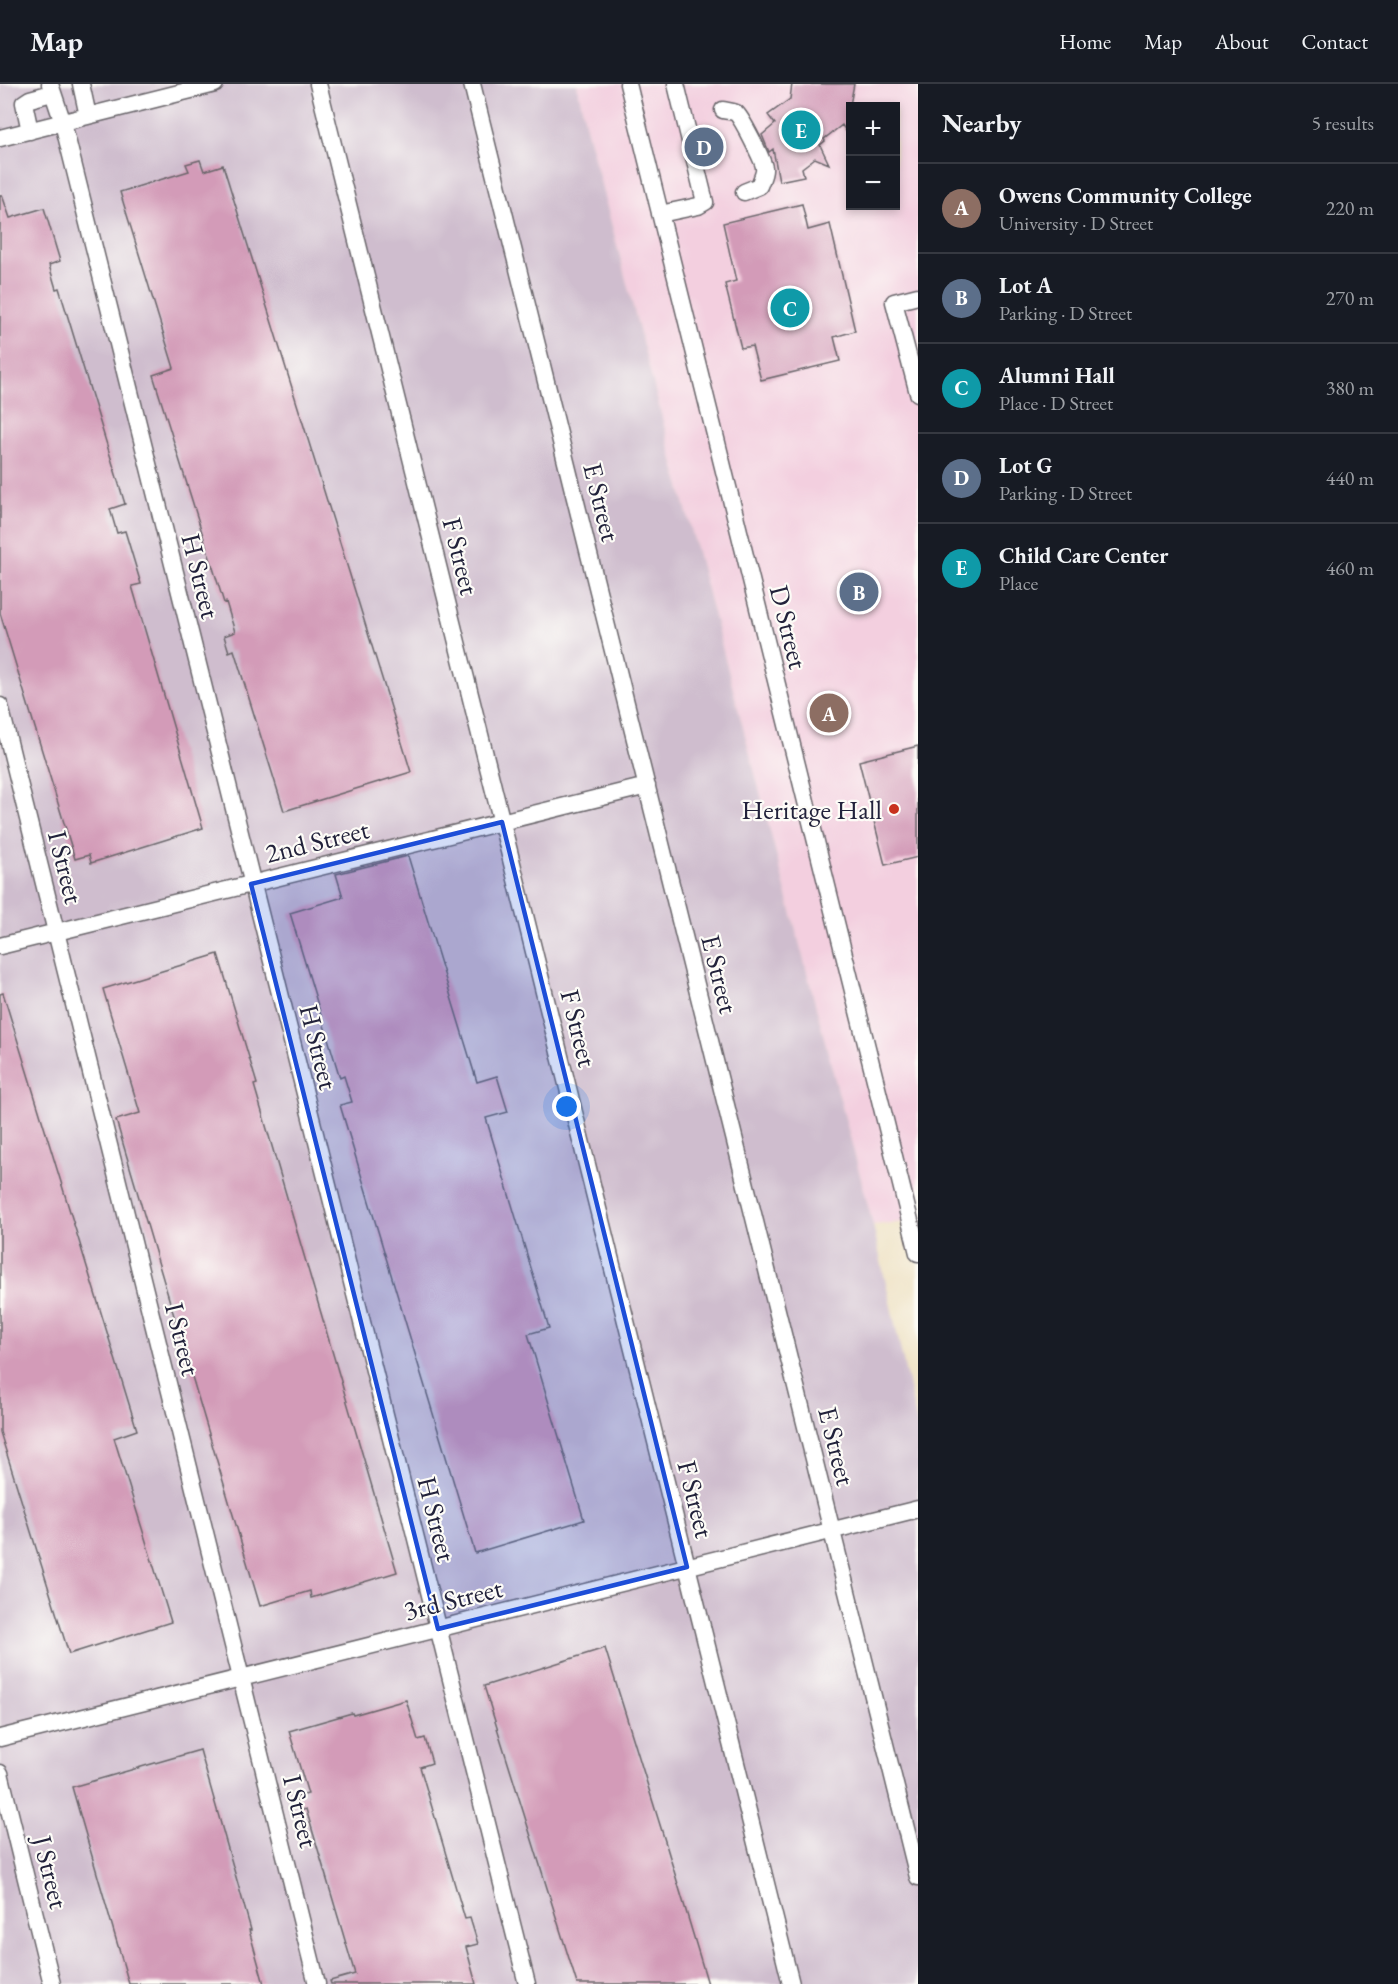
<!DOCTYPE html>
<html lang="en">
<head>
<meta charset="utf-8">
<style>
  body { margin:0; font-family:"EB Garamond",serif; background:#242831; color:#f1f3f6 }
  .controls { position:absolute; right:18px; top:18px; display:grid; overflow:hidden; border-radius:0px; box-shadow:0 3px 9px #0003 }
  .controls button { width:54px; height:54px; display:grid; place-items:center; padding:0; border:0; border-bottom:2px solid #363941; background:#171b24; color:#f1f3f6; font:30px sans-serif }
  .you { position:absolute; left:567px; top:1023px; width:21px; height:21px; margin:-15px; border:4px solid #fff; border-radius:50%; background:#1a73e8; box-shadow:0 0 0 9px #1a73e833 }
  .badge { display:grid; place-items:center; width:39px; height:39px; border-radius:50%; background:#ea580c; color:#fff; font-size:20px; font-weight:700 }
  .pin { position:absolute; translate:-50% -50%; border:3px solid #fff; box-shadow:0 2px 6px #0006 }
  .list { margin:0; padding:0; list-style:none }
  h2 { display:flex; justify-content:space-between; align-items:center; height:78px; margin:0; padding:0 24px; font-size:26px }
  h2 small { font-size:20px; font-weight:400; color:#9ea1a6 }
  .list li { display:grid; grid-template-columns:39px 1fr auto; gap:18px; align-items:center; box-sizing:border-box; height:90px; padding:0 24px; border-top:2px solid #363941 }
  .list b { display:block; font-size:22px; white-space:nowrap }
  .list p { margin:0; font-size:20px; white-space:nowrap; color:#9ea1a6 }
  .list em { font-size:20px; font-style:normal; color:#9ea1a6 }
  .map { position:relative; flex:none; width:918px; height:1900px; overflow:hidden }
  header { display:flex; align-items:center; gap:36px; box-sizing:border-box; height:84px; padding:0 30px; background:#171b24; border-bottom:2px solid #363941 }
  header strong { font-size:28px }
  nav { display:flex; gap:33px; margin-inline-start:auto; font-size:21px }
  main { display:flex }
  aside { flex:1; background:#171b24 }
  .map>svg:first-child { display:block }
  .built { fill:#f3cfdf; fill-rule:evenodd }
  .industrial { fill:#cfbdce }
  .building { fill:#d39bb8 }
  .lines { fill:none; stroke-linecap:round; stroke-linejoin:round }
  .minor-casing { stroke:#69656a; stroke-width:19 }
  .minor { stroke:#fff; stroke-width:16 }
  .marked { fill:#1d4ed8; fill-opacity:0.2; stroke:#1d4ed8; stroke-width:4.5; stroke-linejoin:round }
  .poi-dot { fill:#c8321e; stroke:#fdfcf7; stroke-width:2 }
  .labels { text-anchor:middle; dominant-baseline:central; stroke-width:4.5; stroke-linejoin:round; paint-order:stroke }
  .street-label { font-size:27px; fill:#22223b; stroke:#fdfcf7 }
  .poi-label { font-size:27px; fill:#22223b; stroke:#fdfcf7; text-anchor:end }
</style>
</head>
<body>
<header>
<strong>Map</strong>
<nav><a>Home</a><a>Map</a><a>About</a><a>Contact</a></nav>
</header>
<main>
<div class="map">
<svg width="918" height="1900" viewBox="0 0 918 1900">
  <rect width="100%" height="100%" fill="#fdfcf7"/>
  <filter id="ink" filterUnits="userSpaceOnUse"><feTurbulence type="fractalNoise" baseFrequency=".0167" numOctaves="2"/><feDisplacementMap in="SourceGraphic" scale="12" xChannelSelector="R" yChannelSelector="G"/><feConvolveMatrix kernelMatrix="1 2 1 2 8 2 1 2 1" color-interpolation-filters="sRGB"/></filter>
  <filter id="wash" filterUnits="userSpaceOnUse"><feTurbulence type="fractalNoise" baseFrequency=".008" numOctaves="4" result="noise"/><feDisplacementMap in="SourceGraphic" scale="24" xChannelSelector="R" yChannelSelector="G"/><feGaussianBlur stdDeviation="1.35" result="paint"/><feColorMatrix in="noise" values="0 0 0 0 0 0 0 0 0 0 0 0 0 0 0 0 0 1.4 0 .05"/><feComposite in="paint" operator="in"/></filter>
  <g filter="url(#wash)">
    <rect width="100%" height="100%" fill="#eee1c2"/>
    <!-- built -->
    <path class="built" d="M577,0h341v1137l-45,4 -287,-1098zM850,22h46v100h-46z"/>
    <!-- industrial -->
    <path class="industrial" d="M0,0h577l9,43 287,1098 45,203v556h-918z"/>
    <g id="blocks">
      <!-- building -->
      <path class="building" d="M792,0h62l-4,21v32l-8,-12 -18,14 1,2 -5,4 9,19 -14,-6 -13,10 2,8 -25,5 -6,-32 -4,3 -7,-17 13,-11 -7,-9 22,-16z
        M200,76l4,11 19,-6 188,607 -127,39 -50,-161 -5,2 -5,-16 11,-4 -9,-30 -2,1 -71,-228 21,-7 -54,-176 69,-21 -3,-7z
        M0,111h2l8,23 34,-10 16,53 -11,4 7,24 3,-1 66,216 -15,5 7,24 8,-2 16,53 -9,2 71,242 -112,35 -2,-8 -14,4 -75,-246z
        M802,120l6,26 22,-6 25,107 -21,6 6,24 -79,19 -9,-34 -11,2 -16,-64 11,-3 -13,-58z
        M918,662v111l-33,8 -26,-104z
        M408,772l69,226 20,-6 11,36 -22,6 63,210 -21,6 56,186 -109,33 -135,-448 12,-3 -8,-26 -4,2 -50,-165 53,-16 -7,-23z
        M218,870l39,130 -3,1 143,487 -86,26 -1,-7 -50,15 -144,-486 24,-7 -37,-124z
        M3,909l134,437 -23,8 57,184 -102,32 -69,-222v-438z
        M605,1564l60,193 43,143h-131l-93,-298z
        M406,1616l12,40 7,-2 7,25 -12,4 45,152 5,-1 8,26 -12,3 10,37h-145l-1,-3 25,-7 -49,-165 -6,2 -4,-14 12,-3 -19,-63 63,-18 1,2z
        M200,1666l51,180h-2l15,54h-135l-57,-197z"/>
    </g>
  </g>
  <g filter="url(#ink)">
    <use href="#blocks" fill-opacity="0" stroke="#69656a" stroke-width="1.5"/>
    <g class="lines">
      <defs>
        <path id="minor" d="M50,0l13,39 464,1861
          M81,0l7,32
          M318,0l473,1900
          M472,0l446,1793
          M628,0l290,1169
          M723,26c4,1 10,1 13,3 5,3 28,49 28,55 1,5 -3,12 -5,18l-15,6
          M30,47l-6,-28 6,-4 22,-6
          M0,54l215,-54
          M660,130l38,-8 7,-4 -29,-118
          M918,212l-24,6 24,91
          M0,622l317,1278
          M0,862l647,-160
          M0,1654l918,-229
          M0,1689l52,211"/>
      </defs>
      <!-- minor casing -->
      <use href="#minor" class="minor-casing"/>
      <!-- minor -->
      <use href="#minor" class="minor"/>
    </g>
  </g>
  <!-- marked area -->
  <path class="marked" d="M502,738l185,745 -249,62 -187,-745z"/>
  <!-- markers -->
  <circle class="poi-dot" cx="894" cy="725" r="6"/>
  <g class="labels">
    <!-- street labels -->
    <g class="street-label">
      <text transform="translate(602 418) rotate(76)">E Street</text>
      <text transform="translate(461 472) rotate(76)">F Street</text>
      <text transform="translate(201 492) rotate(76)">H Street</text>
      <text transform="translate(789 543) rotate(76)">D Street</text>
      <text transform="translate(317 757) rotate(-14)">2nd Street</text>
      <text transform="translate(66 783) rotate(76)">I Street</text>
      <text transform="translate(720 890) rotate(76)">E Street</text>
      <text transform="translate(579 944) rotate(76)">F Street</text>
      <text transform="translate(319 963) rotate(76)">H Street</text>
      <text transform="translate(183 1255) rotate(76)">I Street</text>
      <text transform="translate(837 1362) rotate(76)">E Street</text>
      <text transform="translate(696 1415) rotate(76)">F Street</text>
      <text transform="translate(437 1435) rotate(76)">H Street</text>
      <text transform="translate(453 1515) rotate(-14)">3rd Street</text>
      <text transform="translate(301 1727) rotate(76)">I Street</text>
      <text transform="translate(51 1788) rotate(76)">J Street</text>
    </g>
    <!-- poi labels -->
    <g class="poi-label">
      <text x="882" y="725">Heritage Hall</text>
    </g>
  </g>
</svg>
<div class="controls">
<button>+</button>
<button>−</button>
</div>
<div class="you"></div>
<div class="pin badge" style="left:829px;top:629px;background:#8d6e63">A</div>
<div class="pin badge" style="left:859px;top:508px;background:#5c6f8a">B</div>
<div class="pin badge" style="left:790px;top:224px;background:#0f9aa8">C</div>
<div class="pin badge" style="left:704px;top:63px;background:#5c6f8a">D</div>
<div class="pin badge" style="left:801px;top:46px;background:#0f9aa8">E</div>
</div>
<aside>
<h2>Nearby<small>5 results</small></h2>
<ul class="list">
<li><span class="badge" style="background:#8d6e63">A</span><div><b>Owens Community College</b><p>University · D Street</p></div><em>220 m</em></li>
<li><span class="badge" style="background:#5c6f8a">B</span><div><b>Lot A</b><p>Parking · D Street</p></div><em>270 m</em></li>
<li><span class="badge" style="background:#0f9aa8">C</span><div><b>Alumni Hall</b><p>Place · D Street</p></div><em>380 m</em></li>
<li><span class="badge" style="background:#5c6f8a">D</span><div><b>Lot G</b><p>Parking · D Street</p></div><em>440 m</em></li>
<li><span class="badge" style="background:#0f9aa8">E</span><div><b>Child Care Center</b><p>Place</p></div><em>460 m</em></li>
</ul>
</aside>
</main>
</body>
</html>
